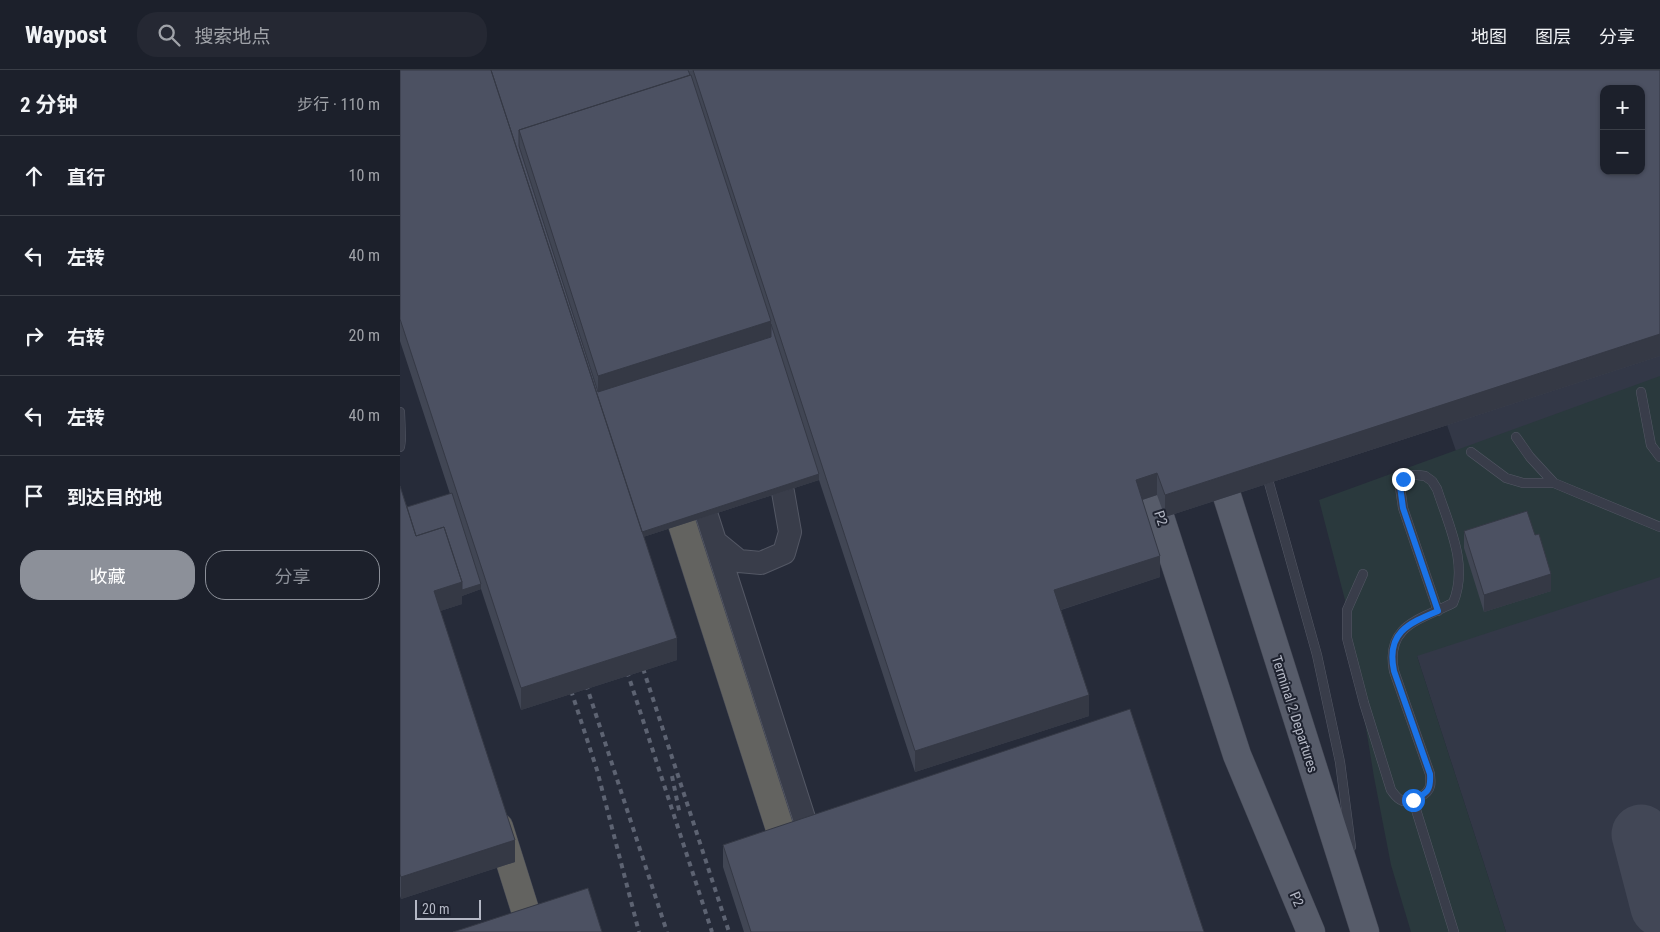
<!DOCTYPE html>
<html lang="zh">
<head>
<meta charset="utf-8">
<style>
  body { margin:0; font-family:"Roboto Condensed","Noto Sans SC",sans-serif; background:#252833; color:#f1f3f6 }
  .controls { position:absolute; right:15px; top:15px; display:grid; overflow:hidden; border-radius:10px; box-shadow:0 1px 4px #0004 }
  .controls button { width:45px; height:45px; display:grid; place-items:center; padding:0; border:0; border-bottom:1px solid #3a3e47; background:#1c202b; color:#f1f3f6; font:25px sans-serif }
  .scale { position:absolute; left:15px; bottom:12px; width:66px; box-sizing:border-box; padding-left:5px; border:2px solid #b4b8c5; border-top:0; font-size:14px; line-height:18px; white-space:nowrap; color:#b4b8c5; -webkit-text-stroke:4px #1e222f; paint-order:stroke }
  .stop { position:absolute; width:15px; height:15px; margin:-11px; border:4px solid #1a73e8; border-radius:50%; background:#fff }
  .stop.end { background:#1a73e8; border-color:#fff; box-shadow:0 1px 5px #0008 }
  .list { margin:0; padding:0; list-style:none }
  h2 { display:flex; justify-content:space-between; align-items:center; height:65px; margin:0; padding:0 20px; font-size:21px }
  h2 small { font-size:16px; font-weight:400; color:#a0a3a9 }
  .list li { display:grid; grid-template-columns:32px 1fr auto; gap:15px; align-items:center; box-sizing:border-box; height:80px; padding:0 20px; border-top:1px solid #3a3e47 }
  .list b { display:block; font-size:19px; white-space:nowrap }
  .list em { font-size:16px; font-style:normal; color:#a0a3a9 }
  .actions { display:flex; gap:10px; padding:15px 20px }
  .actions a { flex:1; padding:11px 0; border:1px solid #8c9099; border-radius:20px; text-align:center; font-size:18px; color:#8c9099 }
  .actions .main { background:#8c9099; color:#fff }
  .icon { flex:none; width:28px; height:28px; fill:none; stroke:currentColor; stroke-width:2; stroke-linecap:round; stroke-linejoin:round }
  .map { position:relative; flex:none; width:1260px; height:862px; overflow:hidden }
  header { display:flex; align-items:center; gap:30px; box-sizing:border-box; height:70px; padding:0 25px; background:#1c202b; border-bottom:1px solid #3a3e47 }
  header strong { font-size:24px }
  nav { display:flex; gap:28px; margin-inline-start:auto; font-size:18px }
  .search { width:350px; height:45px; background:#252833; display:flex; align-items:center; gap:12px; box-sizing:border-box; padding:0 18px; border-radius:20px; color:#a0a3a9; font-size:19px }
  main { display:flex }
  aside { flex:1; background:#1c202b }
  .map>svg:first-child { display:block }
  .airport { fill:#333847; fill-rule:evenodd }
  .green { fill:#2a393d }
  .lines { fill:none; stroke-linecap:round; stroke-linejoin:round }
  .taxiway { stroke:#424756; stroke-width:59 }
  .service-casing { stroke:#545865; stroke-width:10 }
  .tertiary-casing { stroke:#545865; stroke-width:24 }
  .primary-casing { stroke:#424653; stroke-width:29 }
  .trunk-casing { stroke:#444855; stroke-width:29 }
  .service { stroke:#393d4a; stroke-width:9 }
  .tertiary { stroke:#393d4a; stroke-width:22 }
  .primary { stroke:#575c6a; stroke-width:28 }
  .trunk { stroke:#636360; stroke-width:28 }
  .rail { stroke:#5d6372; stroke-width:4; stroke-dasharray:5 5; stroke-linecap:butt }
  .wall { fill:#414654 }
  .shaded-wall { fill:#353945 }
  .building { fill:#4c5162; stroke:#353945; fill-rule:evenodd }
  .route { stroke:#1a73e8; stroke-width:6 }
  .labels { text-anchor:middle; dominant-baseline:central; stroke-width:4; stroke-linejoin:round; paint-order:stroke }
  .street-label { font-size:14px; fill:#b4b8c5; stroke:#1e222f }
</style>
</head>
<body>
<header>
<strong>Waypost</strong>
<div class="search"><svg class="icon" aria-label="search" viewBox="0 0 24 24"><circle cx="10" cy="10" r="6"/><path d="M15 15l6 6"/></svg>搜索地点</div>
<nav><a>地图</a><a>图层</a><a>分享</a></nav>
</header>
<main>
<aside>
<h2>2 分钟<small>步行 · 110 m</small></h2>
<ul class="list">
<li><svg class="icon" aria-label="ahead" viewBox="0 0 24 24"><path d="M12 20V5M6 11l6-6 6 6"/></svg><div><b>直行</b></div><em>10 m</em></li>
<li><svg class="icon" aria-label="left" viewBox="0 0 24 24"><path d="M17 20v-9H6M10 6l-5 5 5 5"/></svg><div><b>左转</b></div><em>40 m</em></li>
<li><svg class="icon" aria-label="right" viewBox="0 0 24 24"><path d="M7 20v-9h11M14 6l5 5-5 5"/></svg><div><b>右转</b></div><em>20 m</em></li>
<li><svg class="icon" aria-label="left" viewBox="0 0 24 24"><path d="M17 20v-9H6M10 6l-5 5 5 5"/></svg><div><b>左转</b></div><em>40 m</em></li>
<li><svg class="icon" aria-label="arrive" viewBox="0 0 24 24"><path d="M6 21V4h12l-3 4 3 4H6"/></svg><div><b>到达目的地</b></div></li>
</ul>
<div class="actions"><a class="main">收藏</a><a>分享</a></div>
</aside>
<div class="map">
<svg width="1260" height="862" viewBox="0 0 1260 862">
  <rect width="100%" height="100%" fill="#262b39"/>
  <!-- airport -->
  <path class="airport" d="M596,0h664v862h-154l-89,-276 39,-205 -9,-26 -178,58zM1204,19h37v82h-37z"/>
  <!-- green -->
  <path class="green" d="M1260,306v201l-243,79 89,276h-95l-20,-67 -17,-88 -29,-177 -26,-100z"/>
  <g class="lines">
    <!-- taxiway -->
    <path class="taxiway" d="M1241,764l19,73"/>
    <defs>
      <path id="service" d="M1241,322l10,53 9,12
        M0,342l1,27 -1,8
        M1116,367l14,20 24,26 106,44
        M1071,382l35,26 17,5h31
        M869,413l48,172 23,107 11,85
        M963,504l-16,36v28l17,65 27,87c4,5 6,9 12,11 10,1 25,-6 27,-15 1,-4 0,-8 0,-12l-36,-103c-9,-46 26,-51 59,-68 16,-38 -4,-77 -16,-114l-5,-8 -7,-5 -8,-1h-8l-6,4 -3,8 3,21 35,103
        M1013,730l41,132"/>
      <path id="tertiary" d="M307,446l106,330
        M317,473l22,18 22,2 23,-10 6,-21 -7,-40"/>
      <path id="primary" d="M742,391l95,294 74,177
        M827,426l138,436"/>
      <path id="trunk" d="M282,454l131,408
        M99,757l33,105"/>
    </defs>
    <!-- service casing -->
    <use href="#service" class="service-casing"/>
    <!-- tertiary casing -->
    <use href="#tertiary" class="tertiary-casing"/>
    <!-- primary casing -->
    <use href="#primary" class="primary-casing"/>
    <!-- trunk casing -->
    <use href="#trunk" class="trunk-casing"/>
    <!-- service -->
    <use href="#service" class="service"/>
    <!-- tertiary -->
    <use href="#tertiary" class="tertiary"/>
    <!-- primary -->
    <use href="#primary" class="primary"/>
    <!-- trunk -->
    <use href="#trunk" class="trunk"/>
    <!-- rail -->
    <path class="rail" d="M240,589l89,273
      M224,592l88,270
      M183,605l84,257
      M168,611l29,89 42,162
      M272,706l8,39"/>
  </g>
  <!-- wall -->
  <path class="wall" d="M0,0h1260v286l-495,161 -8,-22 -15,5 18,77 -99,33 28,106 -174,56 -96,-292 -176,57 34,123 -156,50 -40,-121 -19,7v8l-22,7 75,251 -114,37 -1,-3v-410l7,21 43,-13 -50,-153z
    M1064,461l71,4 16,56 -67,21 -20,-64z
    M323,775l481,87h-460l-21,-65z"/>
  <!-- shaded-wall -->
  <path class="shaded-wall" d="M371,251v22l-173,55v-22z
    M1260,264v22l-495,161v-22z
    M757,403v22l-21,7v-22z
    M419,404v6l-182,59v-6z
    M760,486v21l-106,35v-22z
    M1151,504v17l-67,21v-17z
    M62,512l19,2v5l-19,7v8l-28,9v-22z
    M277,568v22l-156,50v-22z
    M689,625v21l-174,56v-21z
    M115,770v22l-114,37v-22z"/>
  <!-- building -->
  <path class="building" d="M0,0h91l186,568 -156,50 -121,-369z
    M91,0h197l2,5 -171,55v16l79,246 173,-55v-13l48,150 -177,58z
    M293,0h967v264l-495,161 -8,-22 -21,7 24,76 -106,34 35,105 -174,56zM1204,19h37v82h-37z
    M291,5l80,246 -173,55 -79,-246z
    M0,416l16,50 28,-9 18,55 -28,9 81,249 -114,37 -1,-3z
    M52,423l29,91 -19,6v-8l-18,-55 -28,9 -9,-29z
    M1127,441l8,24 4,-1 12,40 -67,21 -20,-64z
    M730,639l74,223h-453l-28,-87z
    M188,818l14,44h-149z"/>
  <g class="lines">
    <!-- route -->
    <path class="route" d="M1003,409l-3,7 3,22 35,103c-31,13 -52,22 -44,60l36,103c1,16 -2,19 -17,26"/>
  </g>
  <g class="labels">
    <!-- street labels -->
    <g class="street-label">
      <text transform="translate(761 448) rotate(72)">P2</text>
      <text transform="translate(895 644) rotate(72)">Terminal 2 Departures</text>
      <text transform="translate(897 829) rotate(67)">P2</text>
    </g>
  </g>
</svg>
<div class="controls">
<button>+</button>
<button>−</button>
</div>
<div class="scale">20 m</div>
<div class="stop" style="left:1013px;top:730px"></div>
<div class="stop end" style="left:1003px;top:409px"></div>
</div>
</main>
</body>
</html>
